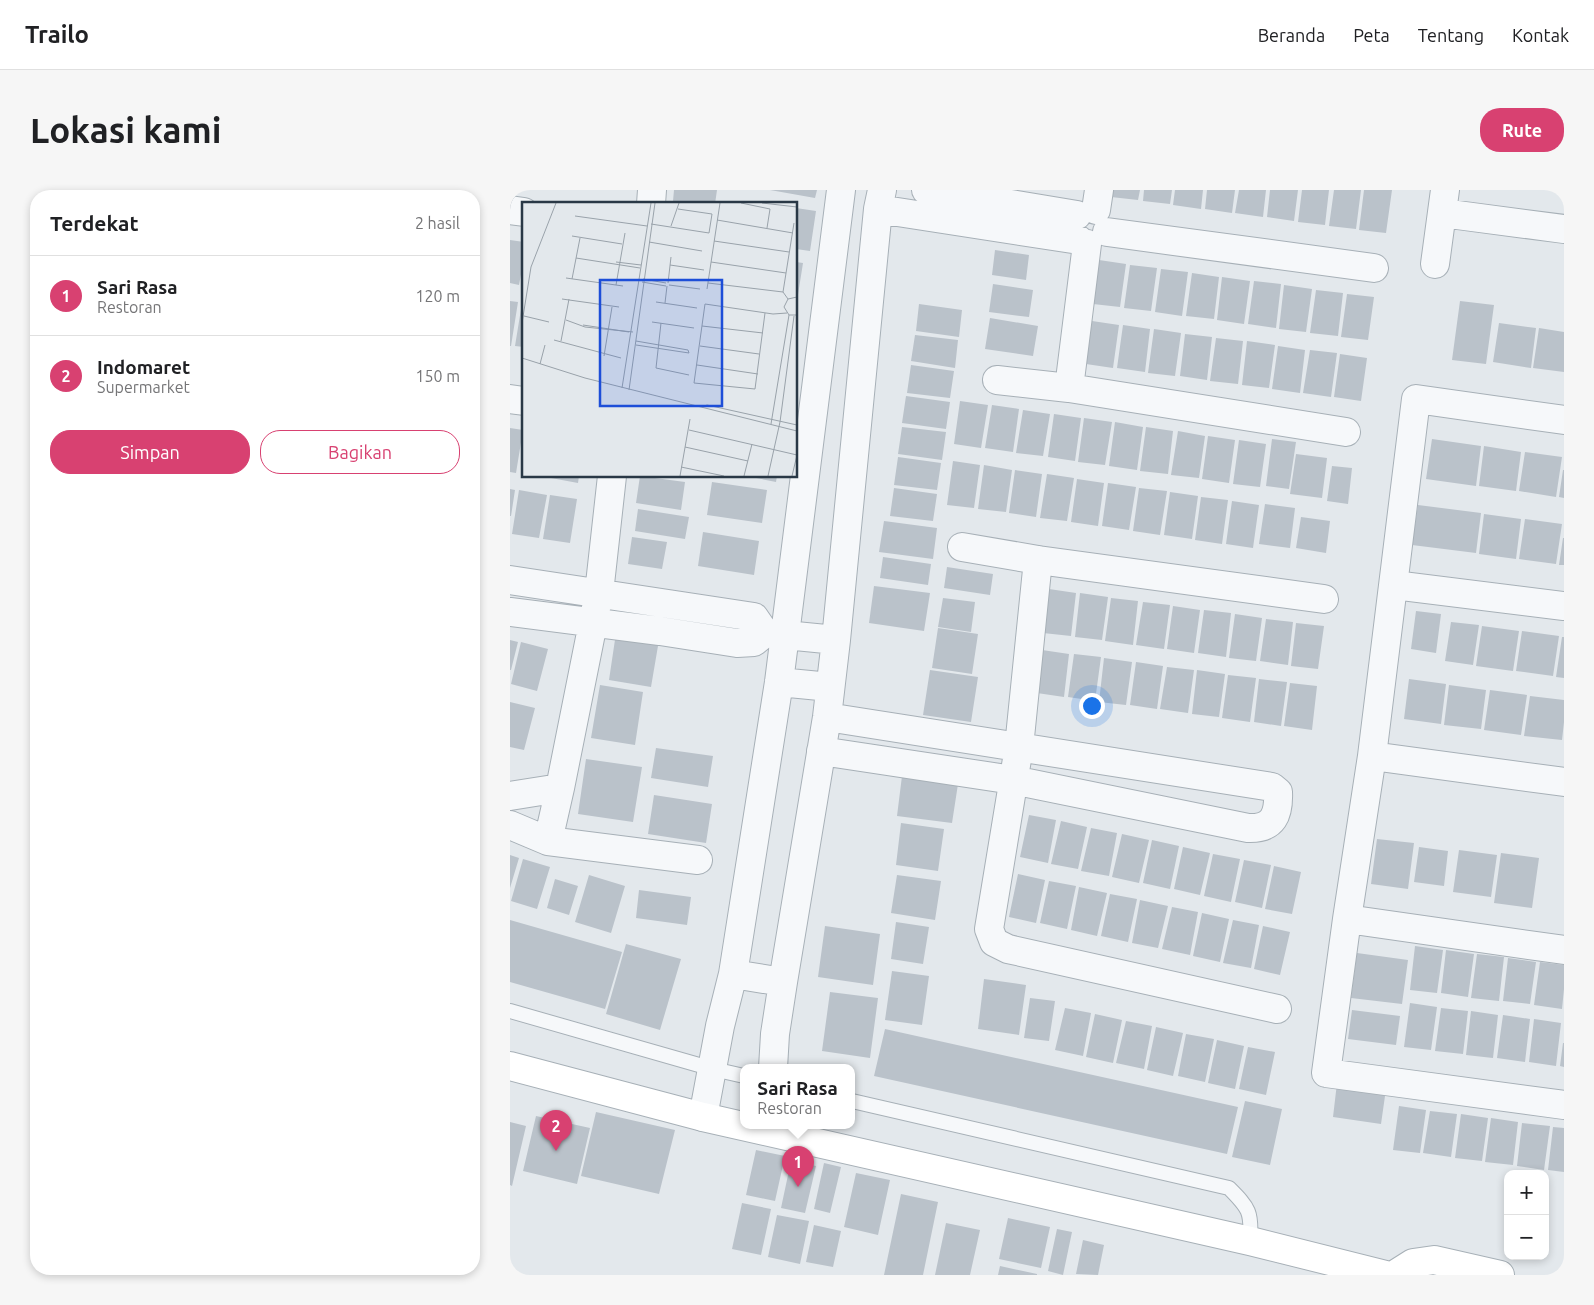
<!DOCTYPE html>
<html lang="id">
<head>
<meta charset="utf-8">
<style>
  body { margin:0; font-family:Ubuntu,sans-serif; background:#f6f6f6; color:#202124 }
  .controls { position:absolute; right:15px; bottom:15px; display:grid; overflow:hidden; border-radius:10px; box-shadow:0 2px 8px #0003 }
  .controls button { width:45px; height:45px; display:grid; place-items:center; padding:0; border:0; border-bottom:1px solid #e0e0e0; background:#fff; color:#202124; font:25px sans-serif }
  .you { position:absolute; left:581px; top:515px; width:18px; height:18px; margin:-12px; border:4px solid #fff; border-radius:50%; background:#1a73e8; box-shadow:0 0 0 8px #1a73e833 }
  .badge { display:grid; place-items:center; width:32px; height:32px; border-radius:50%; background:#d84171; color:#fff; font-size:16px; font-weight:700 }
  .pin { position:absolute; translate:-50% -41px; filter:drop-shadow(0 1px 2px #0008) }
  .pin::after { content:''; position:absolute; top:26px; width:18px; height:15px; background:inherit; clip-path:polygon(0 0,100% 0,50% 100%) }
  .popup { position:absolute; left:230px; top:874px; width:115px; height:65px; box-sizing:border-box; display:grid; place-content:center; border-radius:10px; background:#fff; filter:drop-shadow(0 1px 4px #0005); font-size:16px; white-space:nowrap; color:#757577 }
  .popup b { font-size:19px; color:#202124 }
  .popup::after { content:''; position:absolute; left:50%; top:100%; margin-left:-10px; border:10px solid transparent; border-top-color:#fff }
  .list { margin:0; padding:0; list-style:none }
  h2 { display:flex; justify-content:space-between; align-items:center; height:65px; margin:0; padding:0 20px; font-size:21px }
  h2 small { font-size:16px; font-weight:400; color:#757577 }
  .list li { display:grid; grid-template-columns:32px 1fr auto; gap:15px; align-items:center; box-sizing:border-box; height:80px; padding:0 20px; border-top:1px solid #e0e0e0 }
  .list b { display:block; font-size:19px; white-space:nowrap }
  .list p { margin:0; font-size:16px; white-space:nowrap; color:#757577 }
  .list em { font-size:16px; font-style:normal; color:#757577 }
  .actions { display:flex; gap:10px; padding:15px 20px }
  .actions a { flex:1; padding:11px 0; border:1px solid #d84171; border-radius:20px; text-align:center; font-size:18px; color:#d84171 }
  .actions .main { background:#d84171; color:#fff }
  .map { position:relative; flex:none; width:1054px; height:1085px; overflow:hidden; border-radius:20px }
  header { display:flex; align-items:center; gap:30px; box-sizing:border-box; height:70px; padding:0 25px; background:#fff; border-bottom:1px solid #e0e0e0 }
  header strong { font-size:24px }
  nav { display:flex; gap:28px; margin-inline-start:auto; font-size:18px }
  .intro { display:flex; align-items:center; justify-content:space-between; box-sizing:border-box; height:120px; padding:0 30px }
  h1 { margin:0; font-size:35px }
  .button { padding:12px 22px; border-radius:20px; background:#d84171; color:#fff; font-size:18px; font-weight:700 }
  main { display:flex; gap:30px; padding:0 30px }
  aside { flex:1; background:#fff; border-radius:20px; box-shadow:0 2px 8px #0003 }
  .map>svg:first-child { display:block }
  .building { fill:#bac2ca }
  .lines { fill:none; stroke-linecap:round; stroke-linejoin:round }
  .lane-casing { stroke:#a7b0b7; stroke-width:16 }
  .street-casing { stroke:#a7b0b7; stroke-width:30 }
  .secondary-casing { stroke:#a7b0b7; stroke-width:30 }
  .lane { stroke:#f6f8fa; stroke-width:14 }
  .street { stroke:#f6f8fa; stroke-width:28 }
  .secondary { stroke:#fff; stroke-width:28 }
  .inset-road { fill:none; stroke:#99a2aa; stroke-width:1 }
  .view { fill:#1d4ed8; fill-opacity:0.15; stroke:#1d4ed8; stroke-width:2.5 }
  .inset-edge { fill:none; stroke:#293846; stroke-width:2.5 }
</style>
</head>
<body>
<header>
<strong>Trailo</strong>
<nav><a>Beranda</a><a>Peta</a><a>Tentang</a><a>Kontak</a></nav>
</header>
<div class="intro"><h1>Lokasi kami</h1><a class="button">Rute</a></div>
<main>
<aside>
<h2>Terdekat<small>2 hasil</small></h2>
<ul class="list">
<li><span class="badge">1</span><div><b>Sari Rasa</b><p>Restoran</p></div><em>120 m</em></li>
<li><span class="badge">2</span><div><b>Indomaret</b><p>Supermarket</p></div><em>150 m</em></li>
</ul>
<div class="actions"><a class="main">Simpan</a><a>Bagikan</a></div>
</aside>
<div class="map">
<svg width="1054" height="1085" viewBox="0 0 1054 1085">
  <rect width="100%" height="100%" fill="#e3e8ec"/>
  <!-- building -->
  <path class="building" d="M164,0h43l-2,14h-24l-18,-3z
    M260,0h47l-2,8z
    M602,0h28l-2,10 -27,-3z
    M634,0h28l-2,14 -27,-3z
    M665,0h28l-2,19 -28,-4z
    M697,0h28l-3,23 -27,-4z
    M729,0h27l-3,27 -28,-4z
    M760,0h28l-4,31 -27,-4z
    M792,0h27l-4,35 -27,-3z
    M824,0h27l-5,39 -27,-3z
    M854,0h28l-6,43 -27,-3z
    M286,18l20,3 -6,40 -14,-2z
    M0,50l14,2v16l-5,27 -9,-2z
    M485,60l34,5 -3,25 -34,-5z
    M589,70l27,4 -6,43 -27,-3z
    M286,72l7,1 -6,38h-1z
    M620,75l27,3 -6,43 -27,-3z
    M651,79l27,3 -6,44 -27,-4z
    M682,83l27,4 -5,42 -28,-3z
    M712,87l28,4 -6,43 -27,-4z
    M744,91l27,3 -5,44 -28,-4z
    M483,94l40,6 -4,27 -40,-5z
    M774,95l28,4 -6,43 -27,-3z
    M806,100l27,3 -5,43 -28,-3z
    M837,104l27,3 -6,43 -27,-3z
    M0,111l8,1 -7,44h-1z
    M950,111l34,4 -8,59 -34,-4z
    M12,113h2v44l-9,-1z
    M409,114l43,6 -3,27 -43,-6z
    M480,128l48,8 -5,30 -48,-7z
    M582,131l27,4 -6,43 -27,-4z
    M989,133l37,5 -5,40 -38,-6z
    M613,135l27,4 -5,43 -28,-4z
    M1029,138l25,4v40l-31,-4z
    M644,139l27,4 -6,43 -27,-3z
    M675,144l27,3 -5,43 -27,-4z
    M405,145l43,5 -3,28 -44,-7z
    M706,148l27,3 -5,43 -28,-3z
    M737,151l28,4 -6,43 -27,-3z
    M768,156l27,4 -5,43 -28,-4z
    M800,160l27,3 -6,44 -28,-4z
    M830,164l27,4 -6,43 -27,-4z
    M401,175l43,6 -4,27 -43,-5z
    M396,206l44,6 -4,27 -44,-6z
    M450,211l28,4 -7,43 -27,-4z
    M482,215l27,4 -6,43 -28,-4z
    M513,220l27,4 -7,42 -27,-3z
    M544,224l27,4 -6,43 -27,-4z
    M574,228l28,4 -7,43 -27,-3z
    M605,232l28,5 -6,43 -28,-4z
    M392,237l44,5 -4,28 -44,-6z
    M636,237l27,4 -5,43 -28,-3z
    M0,238l13,2 -7,43 -6,-1z
    M668,241l27,5 -6,42 -28,-3z
    M698,246l27,4 -6,43 -27,-4z
    M762,249l24,3 -7,47 -23,-3z
    M922,249l49,7 -5,40 -50,-7z
    M729,250l27,4 -6,43 -27,-3z
    M974,256l37,6 -5,39 -37,-5z
    M1015,262l37,5 -6,40 -37,-6z
    M786,264l31,4 -5,40 -32,-4z
    M388,267l43,6 -4,27 -43,-5z
    M443,271l27,4 -6,43 -27,-3z
    M474,275l28,5 -6,42 -28,-3z
    M822,276l20,2 -4,36 -21,-3z
    M505,280l27,4 -6,43 -27,-4z
    M1053,280h1v28l-5,-1z
    M537,284l27,4 -7,43 -27,-3z
    M41,286h28l-1,7 -27,-5z
    M130,286l45,6 -4,28 -45,-7z
    M236,286h31l-1,6z
    M567,289l27,4 -6,43 -27,-4z
    M202,292l55,8 -5,33 -55,-8z
    M598,293l28,4 -7,43 -27,-4z
    M384,298l43,6 -4,27 -43,-5z
    M629,298l28,3 -7,44 -27,-4z
    M0,299l5,1 -4,26h-1z
    M9,300l28,5 -8,43 -27,-4z
    M660,302l28,4 -6,43 -28,-4z
    M40,305l27,4 -7,44 -27,-4z
    M691,307l27,3 -6,44 -27,-4z
    M722,311l27,4 -6,43 -27,-4z
    M755,314l30,4 -5,40 -31,-4z
    M908,315l63,8 -5,40 -64,-8z
    M128,319l51,8 -4,22 -50,-8z
    M974,324l37,5 -5,40 -37,-5z
    M791,327l29,4 -4,32 -30,-5z
    M1015,329l37,5 -6,40 -37,-5z
    M374,331l53,7 -4,31 -54,-7z
    M193,342l56,9 -5,34 -56,-9z
    M122,347l35,5 -5,27 -34,-5z
    M1053,348h1v27h-5z
    M373,367l48,7 -3,21 -48,-7z
    M437,377l46,7 -3,21 -46,-7z
    M364,396l56,7 -6,38 -55,-8z
    M539,399l27,4 -5,43 -28,-3z
    M570,403l28,4 -6,43 -27,-3z
    M433,408l32,4 -4,30 -33,-5z
    M601,408l27,3 -5,44 -28,-4z
    M633,412l27,3 -6,44 -28,-4z
    M663,416l27,4 -6,43 -27,-4z
    M694,420l27,3 -5,44 -28,-4z
    M906,421l25,3 -5,39 -25,-4z
    M725,424l27,4 -6,43 -27,-3z
    M756,429l27,3 -5,43 -28,-4z
    M941,432l28,3 -6,40 -28,-4z
    M786,433l28,3 -6,43 -27,-3z
    M972,436l37,5 -6,40 -37,-5z
    M428,438l40,6 -6,40 -40,-6z
    M1012,441l37,5 -6,40 -37,-5z
    M106,443l43,7 -8,47 -42,-7z
    M1052,447h2v41l-8,-1z
    M0,450l8,2 -7,28h-1z
    M11,452l27,7 -11,42 -26,-7z
    M532,460l27,4 -5,43 -27,-4z
    M564,464l27,3 -6,44 -27,-4z
    M594,468l28,4 -6,43 -27,-3z
    M626,472l27,4 -6,43 -27,-4z
    M657,477l27,3 -6,43 -28,-4z
    M420,480l48,7 -7,45 -48,-7z
    M687,480l28,4 -6,43 -27,-3z
    M718,485l28,3 -6,44 -28,-4z
    M749,489l28,3 -6,44 -27,-4z
    M899,489l37,5 -5,40 -37,-5z
    M780,493l27,3 -5,44 -28,-4z
    M90,495l43,7 -8,53 -44,-7z
    M939,495l37,5 -5,39 -37,-4z
    M980,500l37,5 -6,40 -37,-5z
    M1020,506l34,4v22l-2,18 -38,-4z
    M0,512l25,6 -11,42 -14,-3z
    M146,558l57,8 -5,31 -57,-9z
    M76,569l56,8 -9,55 -55,-8z
    M392,586l56,8 -6,39 -55,-7z
    M144,605l58,9 -6,39 -58,-9z
    M519,625l27,5 -8,43 -28,-6z
    M551,631l26,6 -9,42 -27,-5z
    M391,633l43,6 -6,42 -42,-6z
    M581,638l26,5 -8,43 -28,-5z
    M612,644l27,6 -10,43 -27,-6z
    M867,649l37,4 -6,46 -37,-5z
    M642,650l27,6 -9,43 -27,-6z
    M673,657l27,6 -10,42 -26,-6z
    M909,657l29,4 -4,35 -30,-4z
    M949,660l38,5 -6,42 -38,-5z
    M991,663l38,5 -7,50 -38,-5z
    M703,664l27,5 -9,43 -27,-6z
    M0,665l9,3 -9,30z
    M13,669l27,8 -13,42 -26,-8z
    M734,670l27,5 -9,43 -27,-6z
    M764,676l27,6 -9,42 -27,-5z
    M508,684l27,6 -9,43 -27,-6z
    M79,685l36,11 -14,47 -36,-11z
    M387,685l44,6 -6,39 -44,-7z
    M45,689l23,7 -9,29 -22,-7z
    M539,691l27,5 -9,43 -27,-6z
    M569,697l28,6 -10,43 -26,-6z
    M129,700l52,7 -4,28 -51,-7z
    M600,704l27,5 -9,43 -27,-6z
    M630,710l28,6 -10,42 -26,-5z
    M662,717l26,5 -8,43 -28,-6z
    M692,723l27,6 -9,43 -27,-6z
    M0,730l112,32 -17,57 -95,-27z
    M723,730l26,5 -8,43 -28,-5z
    M386,732l33,5 -6,37 -32,-5z
    M315,736l55,8 -7,51 -55,-8z
    M753,736l27,6 -10,43 -26,-6z
    M116,754l55,15 -21,71 -54,-16z
    M905,756l28,4 -6,43 -27,-3z
    M936,760l28,4 -6,43 -27,-4z
    M847,763l51,7 -6,44 -51,-6z
    M967,764l27,3 -5,44 -28,-3z
    M998,768l28,4 -6,42 -27,-3z
    M1030,772l24,3v24l-2,20 -28,-4z
    M382,781l37,5 -7,49 -37,-5z
    M474,789l42,6 -7,50 -41,-6z
    M320,802l48,6 -8,60 -48,-7z
    M520,808l25,3 -6,40 -25,-3z
    M900,813l27,4 -6,43 -27,-3z
    M555,818l26,5 -8,43 -28,-6z
    M931,818l27,3 -5,43 -28,-3z
    M842,820l48,6 -4,29 -48,-6z
    M961,821l27,4 -5,43 -27,-3z
    M585,824l27,6 -9,43 -27,-6z
    M993,825l27,4 -5,43 -28,-4z
    M1024,829l27,4 -5,43 -27,-4z
    M616,831l26,5 -8,43 -28,-6z
    M646,837l27,6 -10,43 -26,-6z
    M375,839l353,78 -11,47 -353,-78z
    M676,844l28,5 -9,43 -27,-6z
    M707,850l27,6 -9,43 -27,-6z
    M1053,853h1v24l-4,-1z
    M738,857l27,5 -9,43 -27,-6z
    M827,893l49,6 -5,35 -48,-7z
    M735,911l37,8 -12,56 -38,-8z
    M889,916l27,4 -6,43 -27,-3z
    M920,921l27,3 -6,43 -28,-4z
    M86,922l79,18 -16,64 -78,-18z
    M951,924l27,4 -6,43 -27,-3z
    M26,926l54,12 -13,56 -54,-13z
    M981,928l27,4 -5,43 -28,-3z
    M0,932l16,4 -14,60 -2,-1z
    M1012,933l28,3 -6,44 -27,-4z
    M1043,937l11,1v44l-16,-2z
    M246,960l29,6 -10,45 -29,-6z
    M281,971l25,5 -11,47 -24,-5z
    M314,973l17,4 -11,46 -16,-4z
    M346,983l34,7 -12,55 -34,-8z
    M391,1004l37,8 -15,73h-39z
    M232,1013l29,6 -10,46 -29,-6z
    M267,1025l32,6 -9,43 -32,-7z
    M498,1028l42,9 -9,41 -42,-9z
    M436,1033l34,7 -10,45h-35z
    M304,1035l27,6 -8,36 -27,-5z
    M547,1039l15,3 -9,43 -15,-4z
    M573,1050l21,5 -6,30 -22,-1z
    M490,1076l37,8v1h-39z"/>
  <g class="lines">
    <defs>
      <path id="lane" d="M0,821l203,58 31,7
        M342,911l377,87c20,20 23,24 21,53"/>
      <path id="street" d="M416,0l151,25
        M141,14l1,-14
        M368,19l201,31
        M0,20l14,2
        M586,20l3,-20
        M932,23l122,16
        M597,42l267,36
        M925,74l10,-74
        M487,190l72,8 277,44
        M559,198l18,-144
        M0,209l14,2
        M1054,230l-148,-21 -44,357 -25,163 -21,154 238,32
        M452,357l76,13 286,39
        M528,370l-19,187 -30,182 5,13 14,7 269,60
        M0,390l244,37 11,16
        M884,395l170,21
        M0,422l150,19 77,12 17,-1 11,-9 71,7
        M269,492l51,5
        M311,561l192,29 235,48c26,1 31,-14 30,-36l-6,-5 -445,-70
        M862,566l192,26
        M0,606l50,-8
        M0,635l38,16 150,19
        M38,651l12,-53 39,-195 13,-117
        M837,729l217,31
        M223,784l50,8
        M263,878l2,-34 8,-52 44,-265 9,-77 42,-431 4,-19
        M193,927l17,-91 13,-52 46,-292 62,-492"/>
      <path id="secondary" d="M0,876l193,51 547,124 136,34
        M884,1085l19,-12 21,-3 66,15"/>
    </defs>
    <!-- lane casing -->
    <use href="#lane" class="lane-casing"/>
    <!-- street casing -->
    <use href="#street" class="street-casing"/>
    <!-- secondary casing -->
    <use href="#secondary" class="secondary-casing"/>
    <!-- lane -->
    <use href="#lane" class="lane"/>
    <!-- street -->
    <use href="#street" class="street"/>
    <!-- secondary -->
    <use href="#secondary" class="secondary"/>
  </g>
  <!-- overview -->
  <g transform="translate(12 12)">
    <rect width="275" height="275" fill="#e3e8ec"/>
    <path class="inset-road" d="M219,1l29,6 -3,19M240,1l35,4M53,14l72,10M195,18l76,13M129,22l58,9 3,-19 -34,-5M149,24l8,-23M50,34l50,8M192,39l75,11M127,40l53,9M54,56l64,10M94,60l25,3M189,60l75,11M148,63l34,5M44,76l57,8M50,77l8,-41M121,77l23,4M120,80l24,4M146,81l3,-26M186,81l75,9 5,7M94,83l9,-52M147,83l31,4M185,87l13,-86M261,90l11,-69M275,95l-9,2 -4,8 5,8h8M40,97l57,8M134,100l41,6M143,101l2,-17M243,111l-10,76 -61,-6 11,-79 68,10 14,-1M2,114l25,6M44,118l19,7 48,5M130,120l42,6M0,121l9,-56 25,-64M139,121l-5,45 33,7M61,123l46,7M180,124l61,7M32,138l67,18M39,139l8,-42M114,143l53,8 -1,-3 -52,-9M178,144l59,8M82,154l8,-49M0,156l63,20 212,53M18,162l5,-19M175,163l61,9M100,186l29,-185M107,188l26,-187M180,205l5,-2 90,20M249,222l18,-109M167,228l108,25 -5,21M163,245l63,14M159,265l43,9M158,274l10,-57M222,274l8,-32M246,274l12,-54 14,-106"/>
    <path class="view" d="M78,78h122v126h-122z"/>
    <rect width="275" height="275" class="inset-edge"/>
  </g>
</svg>
<div class="controls">
<button>+</button>
<button>−</button>
</div>
<div class="you"></div>
<div class="pin badge" style="left:288px;top:997px">1</div>
<div class="popup"><b>Sari Rasa</b>Restoran</div>
<div class="pin badge" style="left:46px;top:961px">2</div>
</div>
</main>
</body>
</html>
